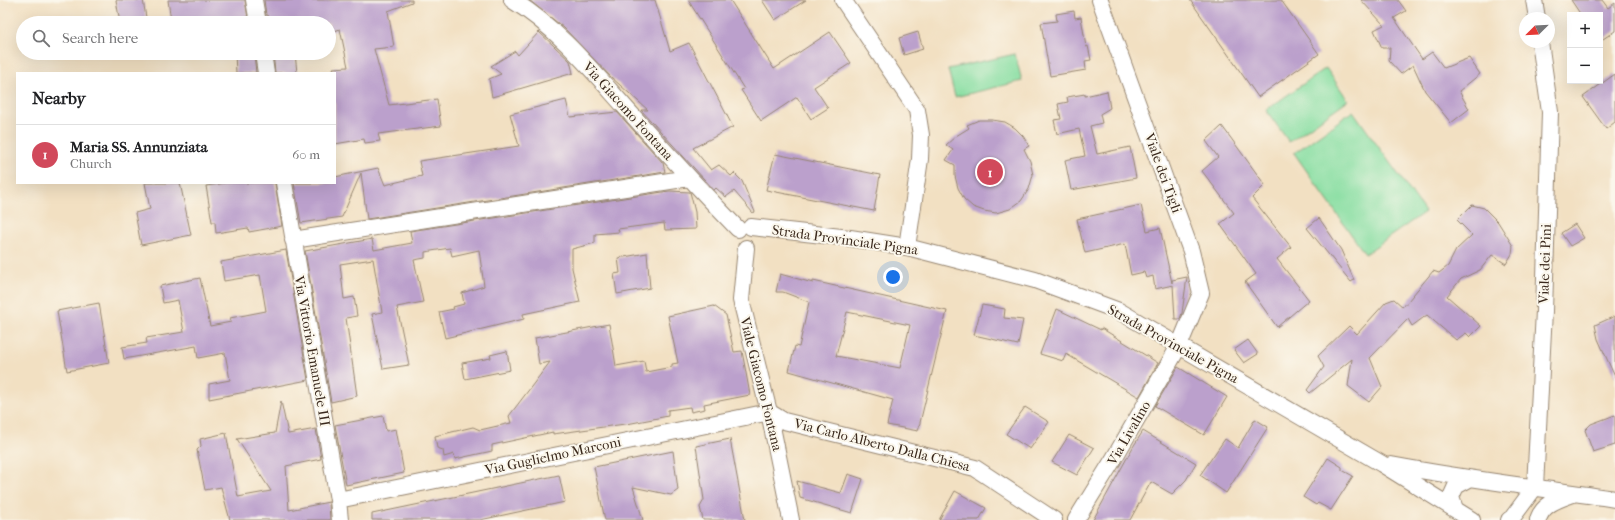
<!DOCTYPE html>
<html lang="en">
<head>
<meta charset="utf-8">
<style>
  body { margin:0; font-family:"IM FELL French Canon",serif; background:#f6f6f6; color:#202124 }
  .controls { position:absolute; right:12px; top:12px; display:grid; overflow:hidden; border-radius:0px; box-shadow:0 4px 16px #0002 }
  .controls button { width:36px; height:36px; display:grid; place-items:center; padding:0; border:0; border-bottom:1px solid #e0e0e0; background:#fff; color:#202124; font:20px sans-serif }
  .compass { position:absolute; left:1519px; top:12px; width:36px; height:36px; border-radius:50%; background:#fff; box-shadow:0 4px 16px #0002; rotate:246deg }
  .you { position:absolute; left:893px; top:277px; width:14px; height:14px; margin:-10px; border:3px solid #fff; border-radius:50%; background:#1a73e8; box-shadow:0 0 0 6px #1a73e833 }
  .badge { display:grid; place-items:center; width:26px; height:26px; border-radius:50%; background:#d1495b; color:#fff; font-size:13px; font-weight:700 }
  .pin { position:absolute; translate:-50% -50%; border:2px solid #fff; box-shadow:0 1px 4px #0006 }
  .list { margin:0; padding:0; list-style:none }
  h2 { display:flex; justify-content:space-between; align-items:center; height:52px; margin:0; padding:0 16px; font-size:17px }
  h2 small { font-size:13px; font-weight:400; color:#757577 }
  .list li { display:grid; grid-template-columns:26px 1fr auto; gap:12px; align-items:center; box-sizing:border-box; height:60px; padding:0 16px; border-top:1px solid #e0e0e0 }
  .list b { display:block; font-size:15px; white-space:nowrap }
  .list p { margin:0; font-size:13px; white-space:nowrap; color:#757577 }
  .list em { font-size:13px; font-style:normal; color:#757577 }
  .icon { flex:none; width:22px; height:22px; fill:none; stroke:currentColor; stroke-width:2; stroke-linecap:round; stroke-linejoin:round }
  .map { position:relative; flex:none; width:1615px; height:520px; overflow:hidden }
  .search { position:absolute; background:#fff; box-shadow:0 4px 16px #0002; left:16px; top:16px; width:320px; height:44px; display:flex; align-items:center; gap:10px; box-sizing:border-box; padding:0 14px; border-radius:22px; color:#757577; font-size:15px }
  .panel { position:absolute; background:#fff; box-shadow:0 4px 16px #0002; left:16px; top:72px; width:320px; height:112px; border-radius:0px }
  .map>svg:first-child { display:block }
  .green { fill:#88dea2; stroke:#628460 }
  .building { fill:#bba0cc; fill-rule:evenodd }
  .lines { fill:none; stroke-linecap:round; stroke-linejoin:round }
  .street-casing { stroke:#968570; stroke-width:18 }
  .street { stroke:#fff; stroke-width:16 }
  .labels { text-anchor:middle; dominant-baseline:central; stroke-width:4; stroke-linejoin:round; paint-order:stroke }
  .street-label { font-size:14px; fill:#3b2a1e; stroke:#fbf7ec }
</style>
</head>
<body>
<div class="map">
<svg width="1615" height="520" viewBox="0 0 1615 520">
  <rect width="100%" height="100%" fill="#fbf7ec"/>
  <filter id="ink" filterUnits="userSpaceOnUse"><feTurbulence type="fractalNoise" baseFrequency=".025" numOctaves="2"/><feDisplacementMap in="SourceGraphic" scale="8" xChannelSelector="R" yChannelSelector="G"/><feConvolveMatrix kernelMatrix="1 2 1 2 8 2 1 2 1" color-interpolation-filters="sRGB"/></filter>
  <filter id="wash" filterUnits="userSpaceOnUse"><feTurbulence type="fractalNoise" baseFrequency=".012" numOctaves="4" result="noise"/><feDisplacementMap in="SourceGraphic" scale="16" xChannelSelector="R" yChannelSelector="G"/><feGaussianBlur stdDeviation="0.9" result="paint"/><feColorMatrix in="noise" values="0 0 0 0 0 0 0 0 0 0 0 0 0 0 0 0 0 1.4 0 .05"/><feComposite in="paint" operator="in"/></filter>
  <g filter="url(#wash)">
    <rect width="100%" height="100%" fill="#f2e0c2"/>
    <!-- green -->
    <path class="green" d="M1015,54l7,27 -67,16 -7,-28z
      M1326,68l22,32 -59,42 -23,-32z
      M1353,111l72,101 -60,42 -71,-101z"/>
    <g id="blocks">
      <!-- building -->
      <path class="building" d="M116,0h27l4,23h-27z
        M168,0h77l3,18 -30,5h-4l-1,-5 -15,2 -1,-3 -26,4z
        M264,0h148v2l-24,9 6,36 -20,2 15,56 48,-6 4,27 -63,8 2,7 -15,2 -1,-4 -29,5v-71l-2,-5 15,-1 -8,-38 -11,4v-10h-59l-2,-8h-2z
        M529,0h126l15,51 19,-8 44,84 -40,21 18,22 8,-5 12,11 3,-3 8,8 13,31 -2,1 -19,-22 -8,6 -10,-9 -2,2 -73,-80h7l-37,-33 -47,-49z
        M688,0h42l44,69 56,-37 21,31 -37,24 14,21 -17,11 -14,-22 -36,24 -20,-31 3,-1z
        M762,0h44l-31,20z
        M1190,0h91l38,54 -61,43z
        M1361,0h37l8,11 -12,7 28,41 10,-7 12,16 25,-10 11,16 -21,17 10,18 -18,14 -26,-32 -12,-26 -12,9 -12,-13 1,-13h-8l-8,-18 10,-5z
        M1571,0h31l6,8 7,-5v28l-15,10v-26h-19z
        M1074,11l1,7 6,-1 5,30 2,-1 3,14 -6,1 1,9 -36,6 -9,-53 16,-2 -1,-7z
        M539,32l31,29 3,12 -81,24 -3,-18 12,-5 -10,-8 24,-15 3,4z
        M918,32l5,17 -19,6 -5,-17z
        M235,53h19l2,20h-20z
        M273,53h22l2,20h-22z
        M1615,74v48l-9,7 -23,-32z
        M1107,91l3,17 -10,6 2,9 -12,3 7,28 33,-7 6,31 -65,12 -6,-30 20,-4 -6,-27 -22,5 -3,-14 7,-1 -3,-15 10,-2 -1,-5 18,-3v2z
        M566,100l4,17 47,-5 46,51 2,9 -298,47 -6,-46 -19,44 -41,6 -7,-40h41v-6l43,-9 7,17 37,-9 -3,-15 100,-15 -9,-32z
        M979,120h13l13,2 10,6 8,8 6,10 -5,3 6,12 3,14 -4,14 -8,12 -11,8 -14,4 -12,-2 -11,-4 -9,-8 -6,-11 -3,-12v-11l-9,-5 7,-10 -7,-5 10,-9 13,-8 -2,-3z
        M1222,126l43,59 -13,13 39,49 -14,12 32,41 -32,27 -32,-45 11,-8 -36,-50 14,-11 -32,-42 16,-14 -12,-16z
        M775,154l105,21 -6,36 -108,-21z
        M145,183h35l11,52 -50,10 -6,-32 15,-4z
        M226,183h49l7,43 -33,6 -1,-4 -32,5 -1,-11h-3l-6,-36z
        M669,191l21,1 5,20 1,17 -31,1 -1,-7 -46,6 1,3 -24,2v9l-23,6v19l8,34 -57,12 1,5 -79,19 -6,-26 15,-3 -1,-2 11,-3 -2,-11 22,-7 -5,-36 -27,6 -2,-8 -25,4v6l-11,2 9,42 -26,5 12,58 -26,4 -11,-55 10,-2 -9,-53 -33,5 4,35 10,-2 3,19 -11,2 11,78 -26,6 -26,-151 67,-12 2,11 38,-7 -2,-12z
        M1141,205l6,26 13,-3 12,55v-3l15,-3 -5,36 -2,6h-5l-2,-34 -18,4 -2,-13 -7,2 -2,-6 -13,3 -6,-31 -40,9 -8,-34z
        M1472,205l12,3 14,14 15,24 -1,8 -6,10 -14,-9 -12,15 -19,9 -14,17 34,30 -11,11 -4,-4 -10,7 -29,-25 -15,11 -4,-7 -38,39 12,29 -13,15 -21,-16 4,-27 -42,34 -3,-3 17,-23 -6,-11 31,-30 8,8 29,-32 8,-3 9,8 30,-36 6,2 9,-7 8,-16 16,-15 -15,-15z
        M1319,218l22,32 13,30 -3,2 -44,-54z
        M1575,224l9,14 -14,8 -9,-13z
        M286,250l22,130 -99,19v-15l21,-4 -5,-27 -27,5 -2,-12 -72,13 -2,-12 25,-4 -1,-5 38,-6 -6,-32 -15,3 -3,-17 40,-8 10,48 21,-4 -1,-4 36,-7 -6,-36 -36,6 -3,-19z
        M647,253l3,35 -33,6 -3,-20 6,-1 -2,-15z
        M780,274l33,9v-2l134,30 -29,120 -31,-6 6,-25 -104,-29 6,-25 4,1 10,-45 -26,-10h-7zM847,312l63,13 -10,43 -64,-12z
        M99,303l10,60 -42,8 -10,-60z
        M982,305l23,4 -1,9 19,2 -5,25 -44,-10z
        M714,306l12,9 8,37 8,-1 8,44 -46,9 1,5 -14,3 -1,-5 -22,3v6l-36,7 -79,11v-2l-61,13v6l-37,8 -1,-5 -10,3 -1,-7 -6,-2 -2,-12 38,-9 7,3 31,-7 -2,-7 41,-54 -11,2 -4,-26 74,-14 7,42 28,-5 2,11 26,-5v-3l6,-1 -10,-47z
        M1057,309l44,21v-2l57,35 -19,34 -73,-43 -3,7 -23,-7z
        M1615,316v61l-17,-38 -3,-14z
        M1248,340l10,14 -14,9 -10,-13z
        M507,351l3,19 -45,9 -3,-16 29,-5 -1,-3z
        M1178,367l49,30 -23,38 -49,-29z
        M281,401l7,33 28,-5 5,30 -35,7 3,44 40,-8 1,18h-100l-9,-33 -16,3 -8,-40 4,-4 -1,-7 26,-6 12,64 33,-6 -34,-52 38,-6z
        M1025,407l24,15 -19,27 -24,-15z
        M1615,415v30l-22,7 -8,-22 6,-6z
        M383,416l3,15 10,-2 8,44 -58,12 -11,-60z
        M1255,419l13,8 -42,66 -26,-18 25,-36 13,9z
        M1143,431l53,32 -10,17 -14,14 -21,-12 -21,38h-37l40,-73z
        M1069,435l25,13 -17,27 -25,-13z
        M730,439l15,81h-42l-3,-13 4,-7 -8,-54z
        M673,451l5,39 -7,5 -38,-8 10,33h-38l-11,-53z
        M1328,458l14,9v3l11,6 -22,34 -13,-7 -2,2 -13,-8z
        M848,474l15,5 -11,34 -52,-15 -3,-17 44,12z
        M559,475l6,27 -85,18h-108v-6z
        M955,491l31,17 -7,12h-40z"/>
    </g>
  </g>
  <g filter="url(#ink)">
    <use href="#blocks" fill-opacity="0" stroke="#968570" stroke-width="1"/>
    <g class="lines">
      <defs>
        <path id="street" d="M254,0l4,23
          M512,0c44,27 78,68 112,106 38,42 75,83 114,123
          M843,0l74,110 4,25 -1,24 -13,88
          M1534,0l3,18
          M263,53l3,20
          M284,183l54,317 2,20
          M751,227l99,11 57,9 128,33 84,31 263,153 90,56
          M293,240l396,-62
          M746,248l-5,52 28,112 22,108
          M769,412l15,9 191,47 79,52
          M1391,465c75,14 149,23 224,34
          M1535,487l9,-176 6,-199 -10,-70
          M338,500l431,-88
          M1455,509l-4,-12 5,-11 13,-7
          M1076,520l37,-60 66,-114 22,-53 -10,-42 -91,-251
          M1509,520l3,-2 23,-31
          M1538,520c4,-16 21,-21 35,-26"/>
      </defs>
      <!-- street casing -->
      <use href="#street" class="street-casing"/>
      <!-- street -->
      <use href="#street" class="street"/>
    </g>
  </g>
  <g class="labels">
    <!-- street labels -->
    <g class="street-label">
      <text transform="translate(628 111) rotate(48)">Via Giacomo Fontana</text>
      <text transform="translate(1163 173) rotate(70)">Viale dei Tigli</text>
      <text transform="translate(845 240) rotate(8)">Strada Provinciale Pigna</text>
      <text transform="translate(1545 264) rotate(-88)">Viale dei Pini</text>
      <text transform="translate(1173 344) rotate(29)">Strada Provinciale Pigna</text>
      <text transform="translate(312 351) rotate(80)">Via Vittorio Emanuele III</text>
      <text transform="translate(761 384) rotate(76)">Viale Giacomo Fontana</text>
      <text transform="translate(1129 433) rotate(-60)">Via Livalino</text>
      <text transform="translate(882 445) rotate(14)">Via Carlo Alberto Dalla Chiesa</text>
      <text transform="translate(553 456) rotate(-12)">Via Guglielmo Marconi</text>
    </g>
  </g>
</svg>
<div class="controls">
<button>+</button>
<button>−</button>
</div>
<svg class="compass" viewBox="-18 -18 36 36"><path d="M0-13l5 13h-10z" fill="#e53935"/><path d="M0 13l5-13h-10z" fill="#757577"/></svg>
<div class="you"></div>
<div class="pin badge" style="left:990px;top:172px">1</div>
<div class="search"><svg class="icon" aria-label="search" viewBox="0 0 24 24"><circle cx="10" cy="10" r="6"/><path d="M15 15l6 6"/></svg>Search here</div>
<section class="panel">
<h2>Nearby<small></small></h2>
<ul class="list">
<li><span class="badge">1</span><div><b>Maria SS. Annunziata</b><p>Church</p></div><em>60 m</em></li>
</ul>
</section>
</div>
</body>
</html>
